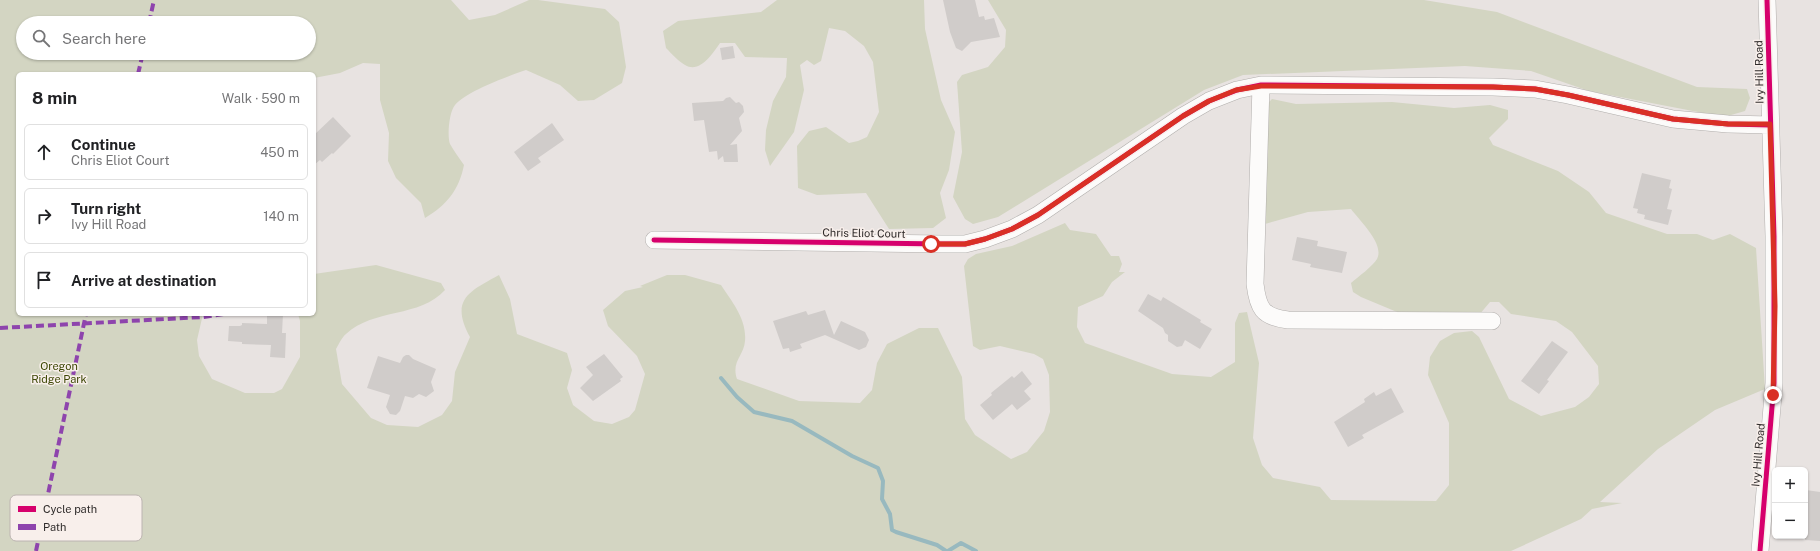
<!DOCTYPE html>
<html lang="en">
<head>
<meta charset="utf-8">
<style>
  body { margin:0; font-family:"Public Sans",sans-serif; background:#f2f2f2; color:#202124 }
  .controls { position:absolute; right:12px; bottom:12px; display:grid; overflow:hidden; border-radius:6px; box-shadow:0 1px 3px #0004 }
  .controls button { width:36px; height:36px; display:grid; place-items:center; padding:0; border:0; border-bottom:1px solid #e0e0e0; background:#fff; color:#202124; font:20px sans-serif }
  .stop { position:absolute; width:12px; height:12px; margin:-9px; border:3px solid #d93025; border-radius:50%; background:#fff }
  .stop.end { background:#d93025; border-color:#fff; box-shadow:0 1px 4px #0008 }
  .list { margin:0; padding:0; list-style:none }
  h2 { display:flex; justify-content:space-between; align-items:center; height:52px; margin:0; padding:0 16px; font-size:17px }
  h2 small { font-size:13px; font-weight:400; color:#757577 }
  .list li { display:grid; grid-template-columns:26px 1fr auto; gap:12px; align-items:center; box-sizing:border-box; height:56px; margin:0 8px 8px; padding:0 8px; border:1px solid #e0e0e0; border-radius:6px }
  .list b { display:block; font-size:15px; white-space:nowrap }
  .list p { margin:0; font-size:13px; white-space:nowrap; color:#757577 }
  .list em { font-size:13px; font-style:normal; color:#757577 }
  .icon { flex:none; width:22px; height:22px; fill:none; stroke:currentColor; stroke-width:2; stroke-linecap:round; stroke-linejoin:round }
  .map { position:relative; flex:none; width:1820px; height:551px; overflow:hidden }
  .search { position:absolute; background:#fff; box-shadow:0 1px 3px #0004; left:16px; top:16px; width:300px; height:44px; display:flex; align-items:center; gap:10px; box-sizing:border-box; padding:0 14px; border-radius:22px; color:#757577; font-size:15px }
  .panel { position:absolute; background:#fff; box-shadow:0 1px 3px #0004; left:16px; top:72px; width:300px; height:244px; border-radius:6px }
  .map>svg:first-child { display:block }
  .green { fill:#d3d5c2; fill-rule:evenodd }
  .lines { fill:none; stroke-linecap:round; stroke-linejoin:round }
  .stream { stroke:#98b9bf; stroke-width:4 }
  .building { fill:#d0ccca }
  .minor-casing { stroke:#b1aeac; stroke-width:18 }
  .minor { stroke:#fcfbfa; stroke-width:17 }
  .quiet { stroke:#8e44ad; stroke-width:4; stroke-dasharray:8 4; stroke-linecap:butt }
  .cycleway-casing { stroke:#f8efeb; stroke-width:8 }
  .cycleway { stroke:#d6006c; stroke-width:5 }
  .route { stroke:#d93025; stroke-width:5 }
  .labels { text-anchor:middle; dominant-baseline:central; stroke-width:3; stroke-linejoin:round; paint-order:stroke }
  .street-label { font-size:11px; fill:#302c2b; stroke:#f8efeb }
  .park-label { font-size:11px; fill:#3d4705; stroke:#f8efeb }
  .key { fill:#f8efeb; stroke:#bcb4b1; stroke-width:1 }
  .key-label { font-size:11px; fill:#302c2b }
</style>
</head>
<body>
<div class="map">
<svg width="1820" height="551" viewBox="0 0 1820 551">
  <rect width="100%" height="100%" fill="#e8e3e1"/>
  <!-- green -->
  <path class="green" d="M0,0h451l18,20 26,-5 34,-15h9l67,9 14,13 7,45 -4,16 -28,17 -16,1 -18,-16 -34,-15c-18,6 -59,21 -71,35 -6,7 -8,31 -5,39 4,7 9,14 14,21 -5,25 -17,40 -39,53l-4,-15 -25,-25 -8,-17 1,-28 -9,-33v-36l-17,-1 -23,10 -26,5v-4h-296v240h185l-6,26 2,16 13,23 33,14h29l8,-4 18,-32v-36l-2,-7h16v-40l62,-9 65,18 4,7c-25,28 -71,18 -99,44 -4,3 -7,10 -10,15l6,35 29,34 16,7 31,2 24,-12 10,-14 3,-29 15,-35c-20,-37 -2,-45 29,-62l11,24 7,35 50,19 5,17 -5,18 6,17 21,16 18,3 17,-7 6,-7 10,-36 -8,-18 -29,-30 -5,-16 22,-19 18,-4 -3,-1 27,-11h18l36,10c11,17 26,34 24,56 -1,15 -14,20 -8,38l62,22 61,2 12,-13 5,-27 10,-19 32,-16h19l24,49 3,42 10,16 36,24 16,-7 17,-21 6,-19 -1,-37 -6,-16 -9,-5 -34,-8 -20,4 -7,-4 -9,-80 4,-7 8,-5 36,-8 53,-23 5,7 26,4 15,22h8l3,8 -3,8h6l-13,10 -9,14 -25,11 -1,20 8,16 87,31 39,3 24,-15v-39l4,-10 8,-1 12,51 -6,75 9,27 11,13 47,9 11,13 105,1 13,-16v-62l-21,-48 2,-18 10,-16 14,-8 18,-2 7,6 30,62 32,17 34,-9 14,-10 10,-13 -1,-18 -26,-34 -16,-11 -45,-7 -12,-12h-9l-11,13 -70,2 -48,-20 -8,-5 -2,-9c7,-6 22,-17 26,-24 8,-15 -18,-39 -26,-50l-43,3 -43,12 1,-119 6,-6 24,5 96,-2 62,6 36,-3 18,5v9l-19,19 4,7 65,26 31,21 17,21 61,21h30l16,6 17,-6 26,14 9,141 -50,21 -57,39 -58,53 22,1 -30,6 -11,10 -70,32h-1511zM23,23h286v30h-286z
    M777,0h147l1,29 16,71 14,32 -6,38 -9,23 6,25 -13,10 -44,1 -23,-36 -49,2 -19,-7 -1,-42 12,-15 17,-4 23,16 9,-2 9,-4 12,-25 -6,-50 -9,-16 -19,-15 -16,-3 -8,33 -7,4 -7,-5 -7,5 4,25 -10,42 -24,34 -5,-16 1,-20 7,-29 13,-24 1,-19 -42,-1 -10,-14h-15c-7,10 -20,31 -35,22 -7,-4 -13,-11 -19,-17l-3,-17 15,-10 83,-9z
    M988,0h436l73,12 200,75 50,2 3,9 -5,13 -21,6 -135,-26 -58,-20 -66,-5 -222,9 -39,15 -206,127 -25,7 -8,-5 -12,-22 9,-45 -5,-70 5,-7 26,-8 17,-20 1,-17z"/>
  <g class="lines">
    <!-- stream -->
    <path class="stream" d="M721,378l16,19 17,15 38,9 60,35 26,12 5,13 -1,18 8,15 2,16 4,2 41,13 9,6
      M948,551l13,-8 15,8"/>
  </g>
  <!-- building -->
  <path class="building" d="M943,0h32l4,17 5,-1 1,4 9,-2 6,19 -29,5 -9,9 -6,-3 -6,-16z
    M733,46l2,12 -13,2 -2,-12z
    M730,97l6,6 3,-1 4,4 1,6 -5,6 3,13 -12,14 7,-1 1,18h-14l-1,-6 -5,4 -1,-9 -8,1 -5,-32 -10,1 -2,-18 31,-2 3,-3z
    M333,117l18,19 -18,18 -1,-1 -10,9 -2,-2 -6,5v-30z
    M552,123l12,17 -26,18 3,4 -13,9 -14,-19z
    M1642,173l29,7 -2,8 3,1 -5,20 5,1 -4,15 -24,-6 1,-4 -8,-2 1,-4 -5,-1z
    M1297,237l21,4 -1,5 30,6 -5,21 -32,-6 1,-3 -19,-4z
    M1148,294l13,7 2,-4 38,23 -1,2 12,7 -12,20 -15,-9 -3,6 -5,1 -9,-6v-6l-3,-2 -2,-5 -25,-17z
    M825,310l9,25 7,-14 24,11 4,8 -3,7 -7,3 -34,-15 -25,9 2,4 -12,4 -1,-4 -6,1 -10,-28 33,-10 2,4z
    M267,314h16l-1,19h4l-1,25 -15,-1 1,-12 -29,-1v-2l-14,-1 1,-15h11l2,-1v-2l25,1z
    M1552,341l16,11 -21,28 2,1 -10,13 -18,-13z
    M604,354l19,23 -3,2 1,2 -28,20 -13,-13 13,-13 -7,-8z
    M406,355h3l4,4 23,10 -5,13 3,9 -8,6 -7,-3 -6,4 -8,-2 -5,15 -4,4 -6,-1 -4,-7 4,-12 -23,-7 11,-32 22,7 3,-6z
    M1022,371l10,13 -8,7 7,8 -14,11 -5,-6 -19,16 -13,-15 12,-10 -1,-2 21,-17 2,2z
    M1391,388l13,24 -42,23 2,3 -16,9 -14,-25 31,-20 -1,-3 10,-7 2,4z
    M1806,490l14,2v49l-15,-1z"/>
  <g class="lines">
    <defs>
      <path id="minor" d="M1261,85l-6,199c3,24 7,33 33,36l204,1
        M654,240l288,4h23l20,-5 27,-10 26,-14 145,-99 26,-15 28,-11 24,-5 232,2 42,2 33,6 105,24 55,5 42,1
        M1760,551l14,-168v-147l-7,-236"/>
    </defs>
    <!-- minor casing -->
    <use href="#minor" class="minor-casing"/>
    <!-- minor -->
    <use href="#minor" class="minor"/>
    <!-- quiet -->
    <path class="quiet" d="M149,23l5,-23
      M138,74l5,-21
      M0,328l203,-11 21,-3
      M36,551l50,-237"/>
    <defs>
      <path id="cycleway" d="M654,240l288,4h23l20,-5 27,-10 26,-14 145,-99 26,-15 28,-11 24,-5 232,2 42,2 33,6 105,24 55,5 42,1
        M1760,551l14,-168v-147l-7,-236"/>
    </defs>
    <!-- cycleway casing -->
    <use href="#cycleway" class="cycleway-casing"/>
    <!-- cycleway -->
    <use href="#cycleway" class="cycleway"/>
  </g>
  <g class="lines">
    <!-- route -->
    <path class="route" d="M931,244h34l20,-5 27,-10 26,-14 145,-99 26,-15 27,-11 25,-4 232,1 42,2 33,6 105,24 55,5h42l5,182 -2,89"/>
  </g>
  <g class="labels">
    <!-- street labels -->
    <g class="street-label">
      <text transform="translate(1759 72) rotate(-91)">Ivy Hill Road</text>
      <text transform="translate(864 233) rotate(1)">Chris Eliot Court</text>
      <text transform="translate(1758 455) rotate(-85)">Ivy Hill Road</text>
    </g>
    <!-- park labels -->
    <g class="park-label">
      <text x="59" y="366">Oregon<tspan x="59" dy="13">Ridge Park</tspan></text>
    </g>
  </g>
  <!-- legend -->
  <rect x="10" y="495" width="132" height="46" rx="6" class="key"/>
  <rect x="18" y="506" width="18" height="6" fill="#d6006c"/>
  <rect x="18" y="524" width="18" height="6" fill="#8e44ad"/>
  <g class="key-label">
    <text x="43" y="513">Cycle path</text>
    <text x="43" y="531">Path</text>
  </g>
</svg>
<div class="controls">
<button>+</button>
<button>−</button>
</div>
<div class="stop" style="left:931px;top:244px"></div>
<div class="stop end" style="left:1773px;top:395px"></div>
<div class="search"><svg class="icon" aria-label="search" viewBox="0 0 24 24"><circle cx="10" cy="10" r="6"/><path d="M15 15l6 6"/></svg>Search here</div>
<section class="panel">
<h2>8 min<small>Walk · 590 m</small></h2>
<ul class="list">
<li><svg class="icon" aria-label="ahead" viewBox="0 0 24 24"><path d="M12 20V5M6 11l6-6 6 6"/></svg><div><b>Continue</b><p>Chris Eliot Court</p></div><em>450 m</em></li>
<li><svg class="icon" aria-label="right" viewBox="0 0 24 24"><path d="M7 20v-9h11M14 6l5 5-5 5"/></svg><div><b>Turn right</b><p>Ivy Hill Road</p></div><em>140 m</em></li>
<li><svg class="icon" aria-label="arrive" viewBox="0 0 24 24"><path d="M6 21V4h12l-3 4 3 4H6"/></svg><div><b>Arrive at destination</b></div></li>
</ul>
</section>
</div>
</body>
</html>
